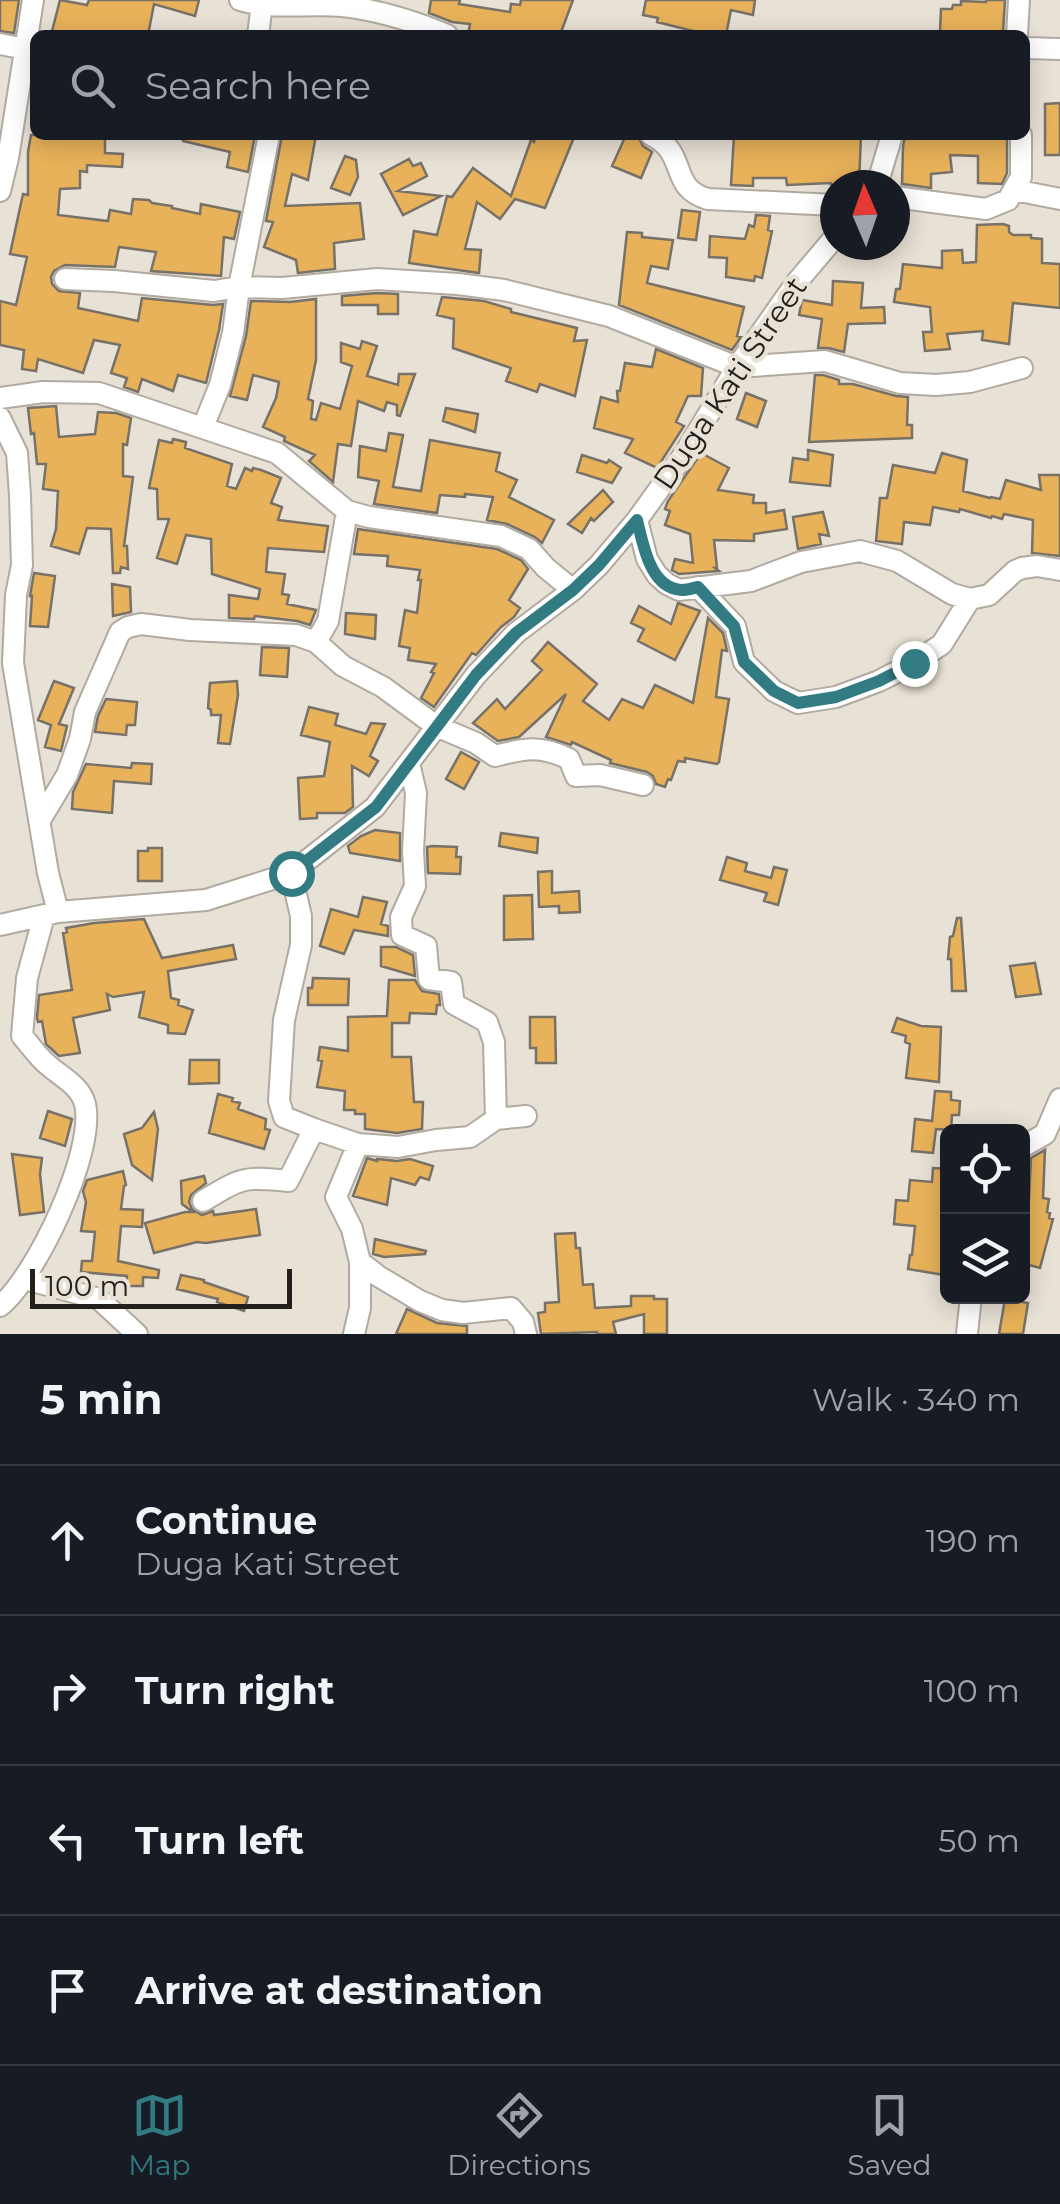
<!DOCTYPE html>
<html lang="en">
<head>
<meta charset="utf-8">
<style>
  body { margin:0; font-family:Montserrat,sans-serif; background:#20242c; color:#f1f3f6 }
  .controls { position:absolute; right:30px; bottom:30px; display:grid; overflow:hidden; border-radius:15px; box-shadow:0 5px 25px #0003 }
  .controls button { width:90px; height:90px; display:grid; place-items:center; padding:0; border:0; border-bottom:2px solid #363941; background:#171b24; color:#f1f3f6; font:50px sans-serif }
  .compass { position:absolute; left:820px; top:170px; width:90px; height:90px; border-radius:50%; background:#171b24; box-shadow:0 5px 25px #0003; rotate:358deg }
  .scale { position:absolute; left:30px; bottom:25px; width:262px; box-sizing:border-box; padding-left:10px; border:5px solid #23201c; border-top:0; font-size:28px; line-height:35px; white-space:nowrap; color:#23201c; -webkit-text-stroke:8px #e8e1d6; paint-order:stroke }
  .stop { position:absolute; width:30px; height:30px; margin:-22px; border:8px solid #327b82; border-radius:50%; background:#fff }
  .stop.end { background:#327b82; border-color:#fff; box-shadow:0 2px 10px #0008 }
  .list { margin:0; padding:0; list-style:none }
  h2 { display:flex; justify-content:space-between; align-items:center; height:130px; margin:0; padding:0 40px; font-size:42px }
  h2 small { font-size:32px; font-weight:400; color:#9ea1a6 }
  .list li { display:grid; grid-template-columns:65px 1fr auto; gap:30px; align-items:center; box-sizing:border-box; height:150px; padding:0 40px; border-top:2px solid #363941 }
  .list b { display:block; font-size:38px; white-space:nowrap }
  .list p { margin:0; font-size:32px; white-space:nowrap; color:#9ea1a6 }
  .list em { font-size:32px; font-style:normal; color:#9ea1a6 }
  .icon { flex:none; width:55px; height:55px; fill:none; stroke:currentColor; stroke-width:2; stroke-linecap:round; stroke-linejoin:round }
  .map { position:relative; flex:none; width:1060px; height:1334px; overflow:hidden }
  .search { position:absolute; background:#171b24; box-shadow:0 5px 25px #0003; left:30px; right:30px; top:30px; height:110px; display:flex; align-items:center; gap:25px; box-sizing:border-box; padding:0 35px; border-radius:15px; color:#9ea1a6; font-size:38px }
  .sheet { height:730px; background:#171b24 }
  nav { display:flex; justify-content:space-around; align-items:center; box-sizing:border-box; height:140px; border-top:2px solid #363941; background:#171b24; font-size:28px; color:#9ea1a6 }
  nav a { display:grid; justify-items:center; gap:5px }
  nav .on { color:#327b82 }
  .map>svg:first-child { display:block }
  .building { fill:#e8b25a; stroke:#787168; stroke-width:2.5 }
  .lines { fill:none; stroke-linecap:round; stroke-linejoin:round }
  .street-casing { stroke:#b1aaa0; stroke-width:24 }
  .street { stroke:#fff; stroke-width:20 }
  .route { stroke:#327b82; stroke-width:12 }
  .labels { text-anchor:middle; dominant-baseline:central; stroke-width:9; stroke-linejoin:round; paint-order:stroke }
  .street-label { font-size:30px; fill:#23201c; stroke:#e8e1d6 }
</style>
</head>
<body>
<div class="map">
<svg width="1060" height="1334" viewBox="0 0 1060 1334">
  <rect width="100%" height="100%" fill="#e8e1d6"/>
  <!-- building -->
  <path class="building" d="M0,0h19l-5,33 -14,-2z
    M60,0l27,5 2,-5h110l-4,16 -41,-12 -6,31 -25,-3v3h-72z
    M431,0h29l-1,4 51,8 1,-8 9,1 1,-5h52l-13,35h-92l2,-11 -18,-2 -23,-9z
    M646,0h109l-2,15 -22,-5 -5,25h-17l-52,-13 1,-4 -15,-3z
    M986,0h19l-2,32 -63,-1 1,-22h11l1,-4h8v-4l25,1z
    M1060,103v52h-15v-51z
    M31,135h74v18l18,1 -1,13 -35,-2v7l-7,-1v17l-20,1 -2,26 50,6 2,-11 21,4 2,-15 16,1 3,3 20,3v2l28,6 1,-10 39,8 -6,27 -10,-2 -3,39 -70,-5 5,-19 -37,-5 -4,20 -50,-2 -11,6 -3,6 1,7 7,7 21,2 -2,15 60,13 4,-23 71,7 10,-1 -4,26 -13,53 -28,-8 -5,16 -31,-12 -4,13 -14,-5 3,-9 -16,-5 9,-28 -26,-5 -11,33 -45,-14 -2,12 -14,-2 2,-19 -24,-5v-44l16,4 11,-48 -17,-3 13,-60 5,1v-43z
    M183,135h72l-7,37 -21,-5 3,-15 -47,-11z
    M282,135h34l-8,45 -16,-6 -7,32 75,-3 4,36 -30,4 1,26 -37,4 -2,-13 -32,-13 9,-25 -7,-1z
    M536,135h39l-30,73 -30,-9 -15,20 -23,-17 -12,47 16,1 -2,23 -70,-10 5,-32 23,4 10,-39 5,1 21,-29 38,28 20,-56 3,2z
    M626,135l12,1 5,10 9,6 -11,26 -29,-12z
    M734,135h127l-2,50h-28v-2l-44,2 -1,-7h-33v8l-22,-1z
    M905,135h102v38l-5,11 -24,-1v-27l-28,-1 2,17 -21,2v14l-29,-4 1,-37z
    M345,156l11,4 2,17 -8,18 -19,-7z
    M409,159l4,7 8,-3 6,13 -29,15 43,5 -38,19 -22,-41z
    M682,210l18,2 -4,28 -18,-2z
    M756,215l14,1 -2,14 4,1 -10,47 -7,-2 -1,5 -28,-4 1,-19 -18,-1 1,-21 35,3 4,-14 5,2z
    M1003,224l6,2v6l4,3h18v3l11,1v24l18,1v44l-47,-5 -4,41 -27,-4 1,-9 -36,3 3,15 -25,2 -2,-19h9l-2,-25 -36,-5 2,-13h4l3,-25 39,4v-17l20,-1 1,13 13,-1 1,-37z
    M627,232l15,1v4l31,3 -5,29 -17,-3 -4,17 97,24 -7,29 4,1 -9,13 -113,-45z
    M833,281l30,2 -2,25 23,-1 1,16 -37,1 -4,28 -16,-4h-10l4,-29 -23,-4 3,-15 30,5z
    M377,293l21,1v20h-20v-9h-36v-9z
    M442,297l42,4 27,8v3l66,16 -3,13 13,-1 -12,56 -35,-12 -3,8 -31,-11 5,-13 -58,-20 1,-29 -17,-4z
    M316,299v61l-8,39 5,2 -2,18 5,1 5,-17 19,6 12,-43 -11,-4v-19l19,6 2,-8 15,5 -10,30 31,9 1,-11h16l-15,42 -3,-1v-10l-10,-3 -3,9 -26,-10 -7,45 -13,-2 -5,38 -24,-21 6,-6 -31,-14 1,-4 -22,-10 13,-29 3,-16 -26,-7 -6,25 -17,-4 16,-60 5,-35 39,1z
    M656,349l47,19 -2,28h-13l-12,26 8,4 -27,42 -32,-15 8,-14 -39,-11 7,-31 17,5 -1,-11h3l5,-28 27,4z
    M815,375h8l16,5v4h14l43,12 12,1 -1,28h5v13l-103,4z
    M746,393l20,8 -9,26 -20,-8z
    M56,406l3,31 36,-3 3,-22 18,1 15,5 -4,27 -4,-1v32l10,1 -9,69h3l1,23 -7,-2 -1,6h-7l-2,-44 -24,-1 -8,26 -28,-8 5,-17 2,-38 -15,-2 3,-25h-9l-3,-31 -3,1 -3,-26z
    M446,408l32,6 -3,18 -32,-11z
    M389,433l14,2 -10,52 28,4 9,-51 70,13 -4,18 21,9 -8,17 45,23 -12,23 -7,-6 -28,-13 -20,-4 6,-23 -28,-3v3l-25,-2 -3,18 -63,-9 5,-23 -21,-4 2,-31 26,5z
    M173,439l13,3 -1,6 47,16 -5,22 9,3 9,-21 7,3 1,-3 8,2 20,8 -10,25 11,4 -4,13 50,6 -4,26 -56,-4 -2,24 19,2 -3,20 7,1 -2,9 29,6 -6,15 -13,-4 -42,-5 -1,3 -25,-1v-23l29,4 2,-10 -48,-15 -1,-35 -25,-4 -9,29 -20,-6 12,-39h-11l-1,-30 -8,-1 10,-48 13,3z
    M808,450l25,5 -3,31 -40,-4 3,-24 15,2z
    M701,453l28,15 -11,22 36,5 -1,8h13v10l18,-3 3,19 -33,5v7l-40,-1 3,28h-2l4,3 -40,3 -7,-4 3,-11 18,4 -3,-29 -25,-9 5,-14 -5,-2 3,-8z
    M942,453l25,7 -4,31 27,7 1,-1 9,2 6,-19 35,10 -2,-15h21v81l-28,-3 1,-33 -29,-6 -2,5 -10,-3 -1,2 -31,-9 -1,3 -26,-5 -3,18 -26,-3 -2,22 -26,-3 4,-43h7l6,-33 42,8z
    M582,455l25,8 2,-3 12,8 -9,15 -35,-11z
    M603,490l10,12 -19,19 -3,-3 -9,15 -14,-9z
    M823,512l6,24 -10,-2 2,10 -23,5 -5,-32z
    M358,529l139,20 24,11 7,9 -19,31 11,8 -6,9 -13,10 -25,28 -4,-2 -38,54 -13,-9 13,-25 -3,-1 5,-8 -28,-4 2,-12 -11,-2 6,-36 12,3 4,-33h-3l2,-10 -33,-4 1,-10 -34,-2z
    M34,573l21,3 -7,51 -18,-1 2,-30h-2z
    M112,584l18,3 1,25 -18,4z
    M678,603l22,8 -25,49 -37,-19 6,-12 -13,-6 8,-17 32,18z
    M346,613l30,2 -1,24 -30,-5z
    M708,618l15,15 4,18 -5,-1 -6,47 13,2 -10,63 -2,2 -32,-6v4l-7,-1 -7,19 -3,-1 -3,8 -9,-3 -3,-8 -6,-4 -37,-9 1,-3 -39,-18 -1,3 -25,-8 20,-43 -47,43 -21,4 -25,-18 24,-24 8,10 37,-39 -10,-9 16,-19 49,42 -14,17 26,19 13,-21 21,9 12,-23 38,18z
    M262,647l27,1 -2,29 -27,-2z
    M54,681l20,7 -15,36 8,2 -6,25 -16,-4 6,-22 -13,-5z
    M237,681l1,14 -8,49 -12,-1 3,-28h-10v-5l-3,-2 2,-25z
    M106,699l31,3 -2,23h-8l-1,10 -31,-3 3,-16z
    M309,707l29,7 -3,11 31,9 5,-11 14,1 -15,32 8,5 -9,15 -17,-10 1,41 -8,6h-28v5l-17,1 -2,-41 26,-2 6,-34 -29,-7z
    M461,752l18,10 -15,27 -18,-10z
    M132,763l20,1 -1,20 -37,-3 -2,32 -40,-4 1,-17 13,-28 45,4z
    M375,830l25,3v28l-50,-8 -2,-7 13,-10z
    M501,833l37,5 -1,15 -38,-7z
    M432,846l25,1 -1,10h5l-1,17 -32,-1 -1,-26z
    M148,848h14v33h-24v-30h10z
    M727,857l20,6 -2,8 26,7 3,-11 13,3 -9,35 -14,-4 3,-8 -47,-13z
    M552,871v22l27,-2 1,21 -21,1v-7l-20,1 -1,-35z
    M532,895l1,44 -29,1v-44z
    M363,897l24,5 -6,22 7,2v10l-34,-6 -10,24 -24,-8 11,-37 27,8z
    M957,918h4l5,73h-14l-1,-32h-3l2,-22 3,-1z
    M144,919l18,39 71,-13 3,14 -68,12 3,27 8,2 -1,5 15,5 -8,24 -17,-1v-8l-29,-8 5,-25 -31,5 -6,-3 3,16 -37,8 7,35 -21,3 -13,-12 -4,-23 -4,1 -1,-4 2,-23 33,-5 -9,-57 4,-1 -1,-4 28,-5z
    M381,947h15l17,8 2,21 -34,-10z
    M1035,963l6,31 -25,3 -6,-31z
    M313,978l36,1 -1,26h-40v-17h4z
    M389,980h26l7,11 17,3 1,11h-3l-1,9 -26,-1 -1,10h-17v34h19l3,45h9l-1,27 -25,4 -32,-4v-15h-10v-4h-11l1,-19 -28,-4 5,-26 -4,-1 2,-13 28,4v-34l39,-1z
    M530,1017h25l1,46h-20v-15h-6z
    M897,1018l24,8 20,1 -2,55 -33,-4 4,-34 -5,-2 1,-6 -14,-4z
    M190,1060h29v23l-30,1z
    M935,1091l16,1v8l9,1 -1,14h-7l-1,15 -15,-1 -3,24 -21,-2 3,-32 17,2z
    M218,1094l15,4 -1,3 8,2 -2,6 28,10 -1,10 5,1 -6,19 -55,-16z
    M48,1111l24,8 -7,27 -25,-8z
    M154,1112l4,17 -6,51 -20,-15 -8,-31 18,-6z
    M1045,1150l-2,48 6,1 -2,13 3,1 -1,5 4,1 -13,49 -18,-5v-67l7,2 2,-40z
    M12,1154l30,4 -2,16 4,38 -24,3z
    M367,1158l10,3v-2l20,2 13,-2 23,7 -4,14 -9,-3 -5,8 -24,-7 -4,27 -34,-9z
    M933,1168l15,1v84l-4,22 -36,-6 2,-14h2l3,-29 -21,-2 2,-24 12,1 2,-21 22,2z
    M123,1171l3,14 -2,1 -3,23 22,1 -1,17 -21,-1 -3,35 41,9 -1,8 -15,-1v9h-17l1,-10 -46,-4 1,-11h10l3,-29 -14,-1 5,-29 -3,-11 4,-11z
    M204,1176l2,7 -15,12 -2,7 3,7 10,6 11,-4 1,4 42,-6 4,26 -54,8 -9,-1 -43,11 -9,-30 40,-11h8l-11,-8 -1,-23z
    M575,1233l1,15h4l3,37 10,-1 2,24 36,-2v-10h23v3h13v35h-23v-20l-31,8 3,12h-19v-2l-56,2 -3,-21 7,-1v-9l14,-1 -4,-68z
    M375,1239l51,12 -1,3 -41,3 -11,-3z
    M181,1275l23,5v2l44,15 -4,14 -27,-9 1,-3 -41,-10z
    M1005,1299l23,4 -5,31h-24z
    M407,1309l30,14 30,3v8h-71z"/>
  <g class="lines">
    <defs>
      <path id="street" d="M240,0c32,10 68,3 102,6 36,4 72,15 105,29
        M258,35l4,-31
        M1017,35l2,-35
        M0,44l26,5
        M1025,48l35,1
        M651,135c38,18 17,53 57,64l127,6
        M877,185l15,-50
        M1014,190l46,9
        M0,191l8,-33 25,-158
        M895,197l91,12 22,-9 13,-23v-42
        M65,279l49,2 100,10 25,-4 43,1 95,-9 81,5 46,6 105,26 128,51 88,-6 75,22 36,2 34,-3 52,-14
        M0,398l43,-6 56,1 178,60 70,58 -19,110 -12,21
        M0,418l17,35 3,42 2,70 -6,30 -3,68 35,210 10,39 -58,13
        M203,427l17,-42 13,-52 6,-46 30,-152
        M347,511l22,6 132,19 28,13 17,19 27,22
        M637,520l10,39 10,16 10,9 12,6 72,-9 50,-19 59,-11 37,10 55,33 18,5 19,-4 26,-24 7,-3 15,-2 23,4
        M698,587l37,39 9,36 30,29 24,12 38,-6 43,-16 35,-18 28,-19 28,-45
        M409,763l7,30 -3,58 2,35 -14,31 1,18 24,11 3,33 22,3 3,22 33,18 7,20 2,77
        M40,820l27,-45 13,-36 5,-27 35,-80 8,-5 13,-3 49,6 106,5 20,7 27,24 40,21 53,39 40,17 19,13c30,-8 46,-11 74,3l7,17 24,-1 43,10
        M58,912l148,-12 85,-27 84,-66 101,-132 40,-42 57,-43 26,-25 38,-45 48,-67 52,-86 59,-84 39,-46
        M314,1129l44,15 40,3 38,-7 34,-3 26,-18 30,-3
        M358,1144l-22,53 16,32 8,33 18,14 42,25 22,9 21,3 48,-5 12,14 3,12
        M1022,1147l23,-13 15,-35
        M203,1201c38,-23 41,-25 85,-20l26,-52 -30,-12 -5,-16 5,-81 17,-75v-29l-10,-43
        M25,1279l74,20 38,35
        M0,1306c36,-29 96,-155 85,-202 -5,-19 -24,-27 -37,-39 -10,-8 -17,-19 -26,-29l5,-58 17,-62
        M354,1334l6,-26v-46
        M967,1334l4,-38"/>
    </defs>
    <!-- street casing -->
    <use href="#street" class="street-casing"/>
    <!-- street -->
    <use href="#street" class="street"/>
  </g>
  <g class="lines">
    <!-- route -->
    <path class="route" d="M291,873l85,-66 100,-132 40,-42 57,-43 26,-25 38,-45c6,24 13,69 45,70 6,0 11,-2 16,-3l36,39 10,36 30,29 24,12 38,-6 43,-16 35,-18"/>
  </g>
  <g class="labels">
    <!-- street labels -->
    <g class="street-label">
      <text transform="translate(730 383) rotate(-56)">Duga Kati Street</text>
    </g>
  </g>
</svg>
<div class="controls">
<button><svg class="icon" aria-label="locate" viewBox="0 0 24 24"><circle cx="12" cy="12" r="6"/><path d="M12 2v4M12 18v4M2 12h4M18 12h4"/></svg></button>
<button><svg class="icon" aria-label="layers" viewBox="0 0 24 24"><path d="M12 4l9 5-9 5-9-5zM3 14l9 5 9-5"/></svg></button>
</div>
<svg class="compass" viewBox="-18 -18 36 36"><path d="M0-13l5 13h-10z" fill="#e53935"/><path d="M0 13l5-13h-10z" fill="#9ea1a6"/></svg>
<div class="scale">100 m</div>
<div class="stop" style="left:291px;top:873px"></div>
<div class="stop end" style="left:914px;top:663px"></div>
<div class="search"><svg class="icon" aria-label="search" viewBox="0 0 24 24"><circle cx="10" cy="10" r="6"/><path d="M15 15l6 6"/></svg>Search here</div>
</div>
<section class="sheet">
<h2>5 min<small>Walk · 340 m</small></h2>
<ul class="list">
<li><svg class="icon" aria-label="ahead" viewBox="0 0 24 24"><path d="M12 20V5M6 11l6-6 6 6"/></svg><div><b>Continue</b><p>Duga Kati Street</p></div><em>190 m</em></li>
<li><svg class="icon" aria-label="right" viewBox="0 0 24 24"><path d="M7 20v-9h11M14 6l5 5-5 5"/></svg><div><b>Turn right</b></div><em>100 m</em></li>
<li><svg class="icon" aria-label="left" viewBox="0 0 24 24"><path d="M17 20v-9H6M10 6l-5 5 5 5"/></svg><div><b>Turn left</b></div><em>50 m</em></li>
<li><svg class="icon" aria-label="arrive" viewBox="0 0 24 24"><path d="M6 21V4h12l-3 4 3 4H6"/></svg><div><b>Arrive at destination</b></div></li>
</ul>
</section>
<nav>
<a class="on"><svg class="icon" aria-label="map" viewBox="0 0 24 24"><path d="M3 6l6-2 6 2 6-2v14l-6 2-6-2-6 2zM9 4v14M15 6v14"/></svg>Map</a>
<a><svg class="icon" aria-label="directions" viewBox="0 0 24 24"><path d="M12 3l9 9-9 9-9-9zM9 14v-3h6M13 9l2 2-2 2"/></svg>Directions</a>
<a><svg class="icon" aria-label="saved" viewBox="0 0 24 24"><path d="M7 4h10v16l-5-4-5 4z"/></svg>Saved</a>
</nav>
</body>
</html>
